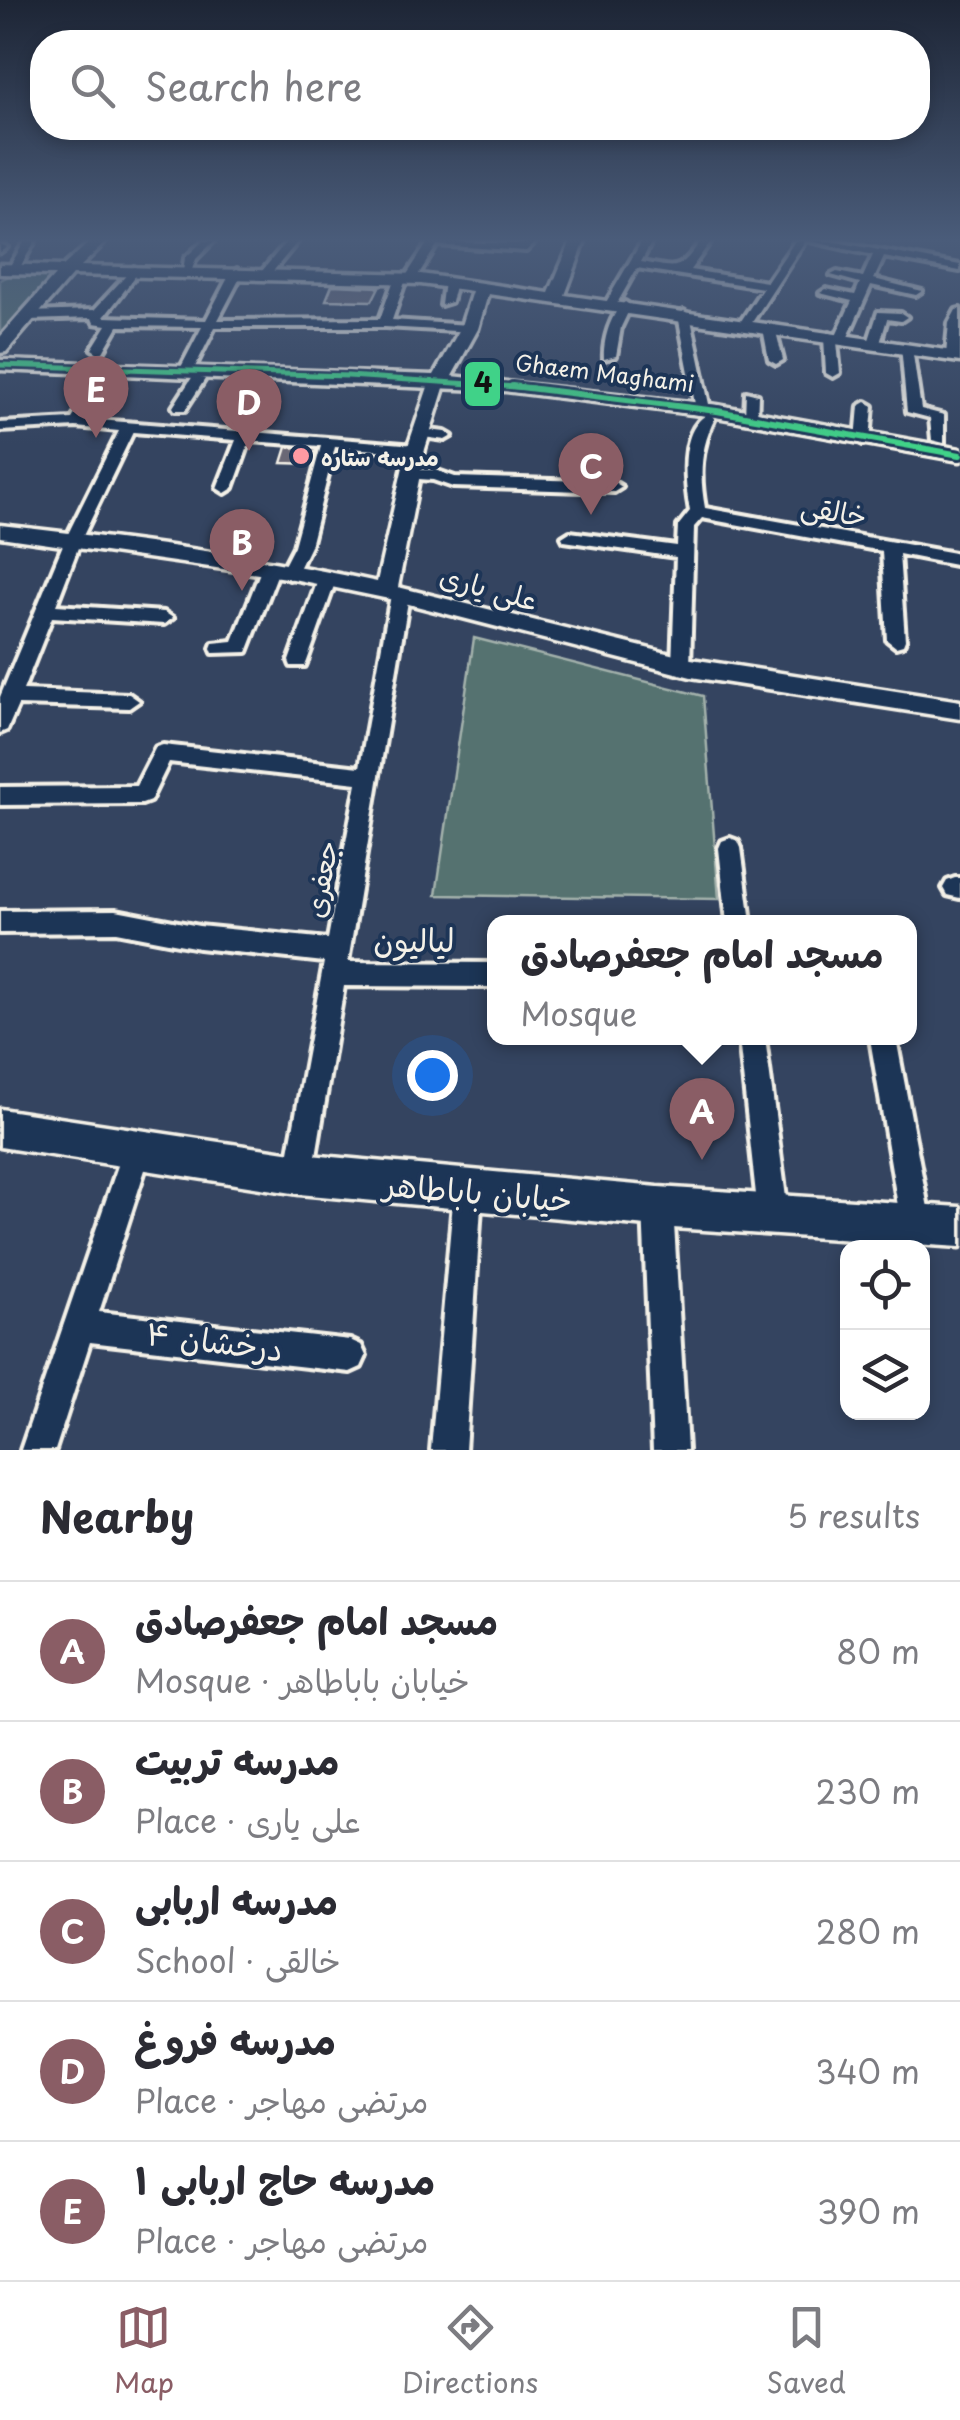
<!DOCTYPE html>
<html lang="en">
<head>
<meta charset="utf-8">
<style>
  body { margin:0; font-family:"Playpen Sans","Playpen Sans Arabic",sans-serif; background:#f7f7f7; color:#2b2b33 }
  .controls { position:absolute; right:30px; bottom:30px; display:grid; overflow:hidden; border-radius:20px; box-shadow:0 5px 15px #0003 }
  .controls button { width:90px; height:90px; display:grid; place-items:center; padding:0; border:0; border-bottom:2px solid #e1e1e2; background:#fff; color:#2b2b33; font:50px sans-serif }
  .you { position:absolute; left:432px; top:1075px; width:35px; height:35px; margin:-25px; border:8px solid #fff; border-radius:50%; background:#1a73e8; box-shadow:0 0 0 15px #1a73e833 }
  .badge { display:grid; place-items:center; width:65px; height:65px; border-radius:50%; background:#8a5d65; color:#fff; font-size:32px; font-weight:700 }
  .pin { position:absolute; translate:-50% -82px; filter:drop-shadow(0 2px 5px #0008) }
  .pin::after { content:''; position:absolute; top:52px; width:35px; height:30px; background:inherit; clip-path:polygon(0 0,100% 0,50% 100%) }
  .popup { position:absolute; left:487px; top:915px; width:430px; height:130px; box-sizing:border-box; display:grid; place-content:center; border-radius:20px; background:#fff; filter:drop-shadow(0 2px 8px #0005); font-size:32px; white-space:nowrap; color:#7c7c81 }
  .popup b { font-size:38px; color:#2b2b33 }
  .popup::after { content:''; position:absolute; left:50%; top:100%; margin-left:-20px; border:20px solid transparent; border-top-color:#fff }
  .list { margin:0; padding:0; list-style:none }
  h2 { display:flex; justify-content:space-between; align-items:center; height:130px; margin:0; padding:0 40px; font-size:42px }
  h2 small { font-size:32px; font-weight:400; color:#7c7c81 }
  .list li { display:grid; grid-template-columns:65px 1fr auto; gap:30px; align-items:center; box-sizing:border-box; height:140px; padding:0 40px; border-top:2px solid #e1e1e2 }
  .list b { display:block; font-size:38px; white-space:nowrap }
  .list p { margin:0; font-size:32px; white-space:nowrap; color:#7c7c81 }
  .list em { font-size:32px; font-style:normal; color:#7c7c81 }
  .icon { flex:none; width:55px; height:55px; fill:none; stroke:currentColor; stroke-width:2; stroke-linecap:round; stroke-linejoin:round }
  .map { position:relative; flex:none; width:960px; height:1450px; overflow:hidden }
  .search { position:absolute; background:#fff; box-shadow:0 5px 15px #0003; left:30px; right:30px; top:30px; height:110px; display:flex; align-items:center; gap:25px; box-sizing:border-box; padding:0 35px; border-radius:40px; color:#7c7c81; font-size:38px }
  .sheet { height:830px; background:#fff }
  nav { display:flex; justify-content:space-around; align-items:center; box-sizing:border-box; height:140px; border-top:2px solid #e1e1e2; background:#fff; font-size:28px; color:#7c7c81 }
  nav a { display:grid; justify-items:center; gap:5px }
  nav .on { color:#8a5d65 }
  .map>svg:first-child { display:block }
  .green { fill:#547270; stroke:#a4b2ac; stroke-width:2.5 }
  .building { fill:#6a6774; stroke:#f4f1e8; stroke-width:2.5 }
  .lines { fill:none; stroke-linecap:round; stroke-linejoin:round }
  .minor-casing { stroke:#f4f1e8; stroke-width:8 }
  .tertiary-casing { stroke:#f4f1e8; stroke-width:7 }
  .secondary-casing { stroke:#f4f1e8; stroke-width:7 }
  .minor { fill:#1d3557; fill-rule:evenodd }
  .tertiary { fill:#1d3557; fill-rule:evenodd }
  .secondary { fill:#1d3557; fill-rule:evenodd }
  .bus-1-far1-casing { stroke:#1d3557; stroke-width:10 }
  .bus-1-casing { stroke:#1d3557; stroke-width:12 }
  .bus-1-far1 { stroke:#40d288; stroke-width:5 }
  .bus-1 { stroke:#40d288; stroke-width:6 }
  .poi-dot { fill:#ff9aa2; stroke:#1d3557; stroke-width:4 }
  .labels { text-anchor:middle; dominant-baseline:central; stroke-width:8; stroke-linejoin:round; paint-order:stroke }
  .far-street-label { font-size:22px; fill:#f4f1e8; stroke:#1d3557 }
  .far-poi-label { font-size:22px; font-weight:bold; fill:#f4f1e8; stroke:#1d3557; text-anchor:start }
  .street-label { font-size:28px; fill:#f4f1e8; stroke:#1d3557 }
  .near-street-label { font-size:32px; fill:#f4f1e8; stroke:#1d3557 }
  .line-badge { stroke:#1d3557; stroke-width:4 }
  .pale-badge-label { font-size:28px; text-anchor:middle; font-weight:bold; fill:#111 }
</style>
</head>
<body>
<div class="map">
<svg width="960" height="1450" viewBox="0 0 960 1450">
  <rect width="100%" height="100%" fill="#344460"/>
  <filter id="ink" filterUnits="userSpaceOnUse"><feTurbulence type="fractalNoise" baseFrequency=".01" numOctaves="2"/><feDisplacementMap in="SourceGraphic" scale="20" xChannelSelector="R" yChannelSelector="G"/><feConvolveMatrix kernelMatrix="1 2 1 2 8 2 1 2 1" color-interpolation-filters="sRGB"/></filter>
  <g filter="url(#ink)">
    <!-- green -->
    <path class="green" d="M15,273l38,2 -53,62v-57z
      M474,638l229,58 16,203 -283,-4z"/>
    <!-- building -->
    <path class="building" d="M332,285l47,2 -7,14 -46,-1z
      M287,447l29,2 -4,15 -30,-1z"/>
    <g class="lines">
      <defs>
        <path id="minor" d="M25,241h10l-17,30h-8l-2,-2z
          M203,241h11l-18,18 -5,13h-8l2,-14z
          M287,241h11l-28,34h-8v-4z
          M429,241l94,3 3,-3h10l-10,10 -89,-6 -22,35 -9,-1 -14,41 77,5 4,1v6l-88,-5h-170l-22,44 -7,4 -7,-4 23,-44 -84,-1 -15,26 -5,1 -6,-4 15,-24 -13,-2 -2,-5 -64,2 -6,-4 6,-4 66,-2 40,-43 6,3 -36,47 102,3 25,-48 6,-3 6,3 -25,48 162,-1 15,-42 6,-3 5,2z
          M642,241h10l-11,21c38,6 36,11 60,-21h10l-21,29 77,12 28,-41h10l-56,86 -4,1 -6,-4 24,-36 -126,-20 -22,39h-8l-2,-3z
          M810,241h21l129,24v6l-76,-14 -10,22 48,12 -6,4 -45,-10 -24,54 -10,3 3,31 -7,4 -7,-4 -2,-36 6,-4 6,3 16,-35 -32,-8 6,-4 29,6 5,-12 -29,-8 6,-3 26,5 10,-22z
          M0,244l7,3 -7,5z
          M450,279l6,3 -5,20 -10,3 3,-23z
          M625,302l6,4 -10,21 -5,29 -12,3c-1,-18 6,-45 21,-57z
          M960,309v46l-7,4 -7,-4 3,-32 7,-13z
          M684,311l6,4 20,94 -7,4 -7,-4 -18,-94z
          M878,312l23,1 6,4 -6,4 -14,-2 -7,24 -6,4 -6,-4z
          M769,324l6,4 8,32 -7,4 -7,-4 -6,-32z
          M901,345l11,3 9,61 23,6v28l-12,-3 -2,-22 -23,-6z
          M193,376l12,3 -20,31h-10l-2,-3z
          M96,389l7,4 -17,26 330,26 7,4 -7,4 -81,-6 -25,99 -15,31 -6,2 -9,-6 14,-27 27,-100 -71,-5 -17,47 -8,5 -8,-5 19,-48 -103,-8 -52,108 -25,65 108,7 9,6 -9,6 -112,-7 -29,73 106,4 10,7 -10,7 -111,-3 -11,25 -7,3v-36l65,-157 54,-109 -43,-4 -76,4v-8l72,-4 19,-29z
          M746,392l12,3 -1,26 -12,-3z
          M866,402l7,4 -3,34 -7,4 -7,-4 3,-34z
          M708,414l7,4c-15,30 -16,57 -10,90l255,46v12l-61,-12 6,86 -2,5 -7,2 -9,-7 -5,-89 -180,-33 -8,9 -4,139 -2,5h-14l-2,-5 4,-109 -112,-16 -2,-4 8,-5 107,14 1,-20 12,-15c-5,-28 -12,-81 18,-97z
          M421,429l24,3 7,4 -7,4 -29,-4v-6z
          M410,470h25l20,7 159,5 8,5 -8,5 -161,-5 -20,-7 -28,-2 -3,-3z
          M270,564l9,6 -32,82 -34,1 -2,-5 2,-5 20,-2 28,-71z
          M327,574l9,6 -29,81 -2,5h-14l-2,-5 29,-81z
          M400,589l9,6 -61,367 146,1v24l-150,-1 -31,188 -4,10 -10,4 -10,-4 -4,-10 39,-212 -125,-14 -83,-16 -116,1v-22l116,-1 83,16 129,13 29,-156 -188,-21 -19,39 -8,3 -142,1v-18l136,-1 20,-39 7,-2 197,22 31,-172z
          M730,838l8,3 3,7 10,74h-24l-8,-74 3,-7z
          M955,878h5v20l-13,-3 -4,-7 4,-7z
          M739,1038h26l23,175 -5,10 -10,5 -10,-5 -5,-10z
          M870,1038h26l35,186 -5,10 -10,5 -10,-5 -5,-10z
          M137,1137l10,4 4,10 -52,161 251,28 11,5 5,11 -5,11 -11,5 -260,-30 -35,108h-34l102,-299 4,-10z
          M468,1177l10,4 4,10 -17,259h-34l23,-259 4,-10z
          M658,1192l10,5 5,10 14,243h-34l-10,-243 5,-10z"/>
        <path id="tertiary" d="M429,384l15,4 -19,61 -27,138 293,72 269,42v18l-269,-42 -302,-78 -96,-20 -293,-42v-12c126,14 253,30 377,57l30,-133z"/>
        <path id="secondary" d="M91,241h16l-26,25 340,8 128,19 22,-52h14l-20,54 395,57v10l-472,-68 -10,35 -26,47 265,29 243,44v12l-243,-44 -211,-26 -506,-21v-10l434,15 26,-46 12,-38 -51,-7 -349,-9 -66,77 -6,1v-16l55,-62 -55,-1v-10l63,2z
          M0,1109l299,45 359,33 302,20v40l-302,-20 -359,-33 -299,-47z"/>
      </defs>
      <!-- minor casing -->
      <use href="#minor" class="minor-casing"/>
      <!-- tertiary casing -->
      <use href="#tertiary" class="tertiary-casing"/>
      <!-- secondary casing -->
      <use href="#secondary" class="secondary-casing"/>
      <!-- minor -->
      <use href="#minor" class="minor"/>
      <!-- tertiary -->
      <use href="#tertiary" class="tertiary"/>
      <!-- secondary -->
      <use href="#secondary" class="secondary"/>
      <defs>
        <path id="bus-1-far1" d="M0,365l348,11 185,12"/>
        <path id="bus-1" d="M512,386l205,25 243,44"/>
      </defs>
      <!-- bus-1-far1 casing -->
      <use href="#bus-1-far1" class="bus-1-far1-casing"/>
      <!-- bus-1 casing -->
      <use href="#bus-1" class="bus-1-casing"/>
      <!-- bus-1-far1 -->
      <use href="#bus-1-far1" class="bus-1-far1"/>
      <!-- bus-1 -->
      <use href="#bus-1" class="bus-1"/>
    </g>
  </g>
  <!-- sky -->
  <linearGradient id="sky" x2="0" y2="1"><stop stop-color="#1d2535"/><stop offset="0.54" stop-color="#4a5c7a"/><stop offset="1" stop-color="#4a5c7a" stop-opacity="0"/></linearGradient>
  <rect width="960" height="444" fill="url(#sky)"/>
  <!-- markers -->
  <circle class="poi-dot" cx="301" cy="456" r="10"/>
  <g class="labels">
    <!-- far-street labels -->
    <g class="far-street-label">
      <text transform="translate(605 372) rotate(7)">Ghaem Maghami</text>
    </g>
    <!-- far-poi labels -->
    <g class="far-poi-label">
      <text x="321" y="456">مدرسه ستاره</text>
    </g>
    <!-- street labels -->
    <g class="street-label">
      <text transform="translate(834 510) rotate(10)">خالقی</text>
      <text transform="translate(489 587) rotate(15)">علی یاری</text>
      <text transform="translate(320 879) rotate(-80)">جعفری</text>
    </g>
    <!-- near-street labels -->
    <g class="near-street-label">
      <text x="414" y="939">لیالیون</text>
      <text transform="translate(478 1191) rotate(5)">خیابان باباطاهر</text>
      <text transform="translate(215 1340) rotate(7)">درخشان ۴</text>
    </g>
  </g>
  <rect class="line-badge" x="463" y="360" width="39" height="48" rx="10" fill="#40d288"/>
  <g class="pale-badge-label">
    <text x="483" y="393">4</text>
  </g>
</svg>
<div class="controls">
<button><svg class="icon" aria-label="locate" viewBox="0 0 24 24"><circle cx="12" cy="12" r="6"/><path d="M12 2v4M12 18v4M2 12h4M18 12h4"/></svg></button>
<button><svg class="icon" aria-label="layers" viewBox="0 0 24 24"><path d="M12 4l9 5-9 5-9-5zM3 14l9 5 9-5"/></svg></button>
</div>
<div class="you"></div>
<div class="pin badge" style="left:702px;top:1160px">A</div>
<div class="popup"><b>مسجد امام جعفرصادق</b>Mosque</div>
<div class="pin badge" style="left:242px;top:591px">B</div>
<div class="pin badge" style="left:591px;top:515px">C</div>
<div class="pin badge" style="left:249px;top:451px">D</div>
<div class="pin badge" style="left:96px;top:438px">E</div>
<div class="search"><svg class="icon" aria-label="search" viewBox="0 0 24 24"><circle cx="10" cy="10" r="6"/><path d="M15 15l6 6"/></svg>Search here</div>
</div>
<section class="sheet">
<h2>Nearby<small>5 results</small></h2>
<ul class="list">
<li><span class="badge">A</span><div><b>مسجد امام جعفرصادق</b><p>Mosque · خیابان باباطاهر</p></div><em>80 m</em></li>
<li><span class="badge">B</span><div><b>مدرسه تربیت</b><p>Place · علی یاری</p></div><em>230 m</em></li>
<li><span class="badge">C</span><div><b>مدرسه اربابی</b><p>School · خالقی</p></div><em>280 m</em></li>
<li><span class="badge">D</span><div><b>مدرسه فروغ</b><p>Place · مرتضی مهاجر</p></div><em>340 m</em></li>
<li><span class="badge">E</span><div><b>مدرسه حاج اربابی ۱</b><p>Place · مرتضی مهاجر</p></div><em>390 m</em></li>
</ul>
</section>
<nav>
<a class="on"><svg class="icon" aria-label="map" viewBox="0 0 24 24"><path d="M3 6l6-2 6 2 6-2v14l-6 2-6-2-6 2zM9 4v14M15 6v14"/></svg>Map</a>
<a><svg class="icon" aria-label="directions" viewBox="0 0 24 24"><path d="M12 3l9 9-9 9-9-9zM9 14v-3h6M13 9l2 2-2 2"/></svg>Directions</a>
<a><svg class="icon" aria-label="saved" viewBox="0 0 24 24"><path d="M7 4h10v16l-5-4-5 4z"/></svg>Saved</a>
</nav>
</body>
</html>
